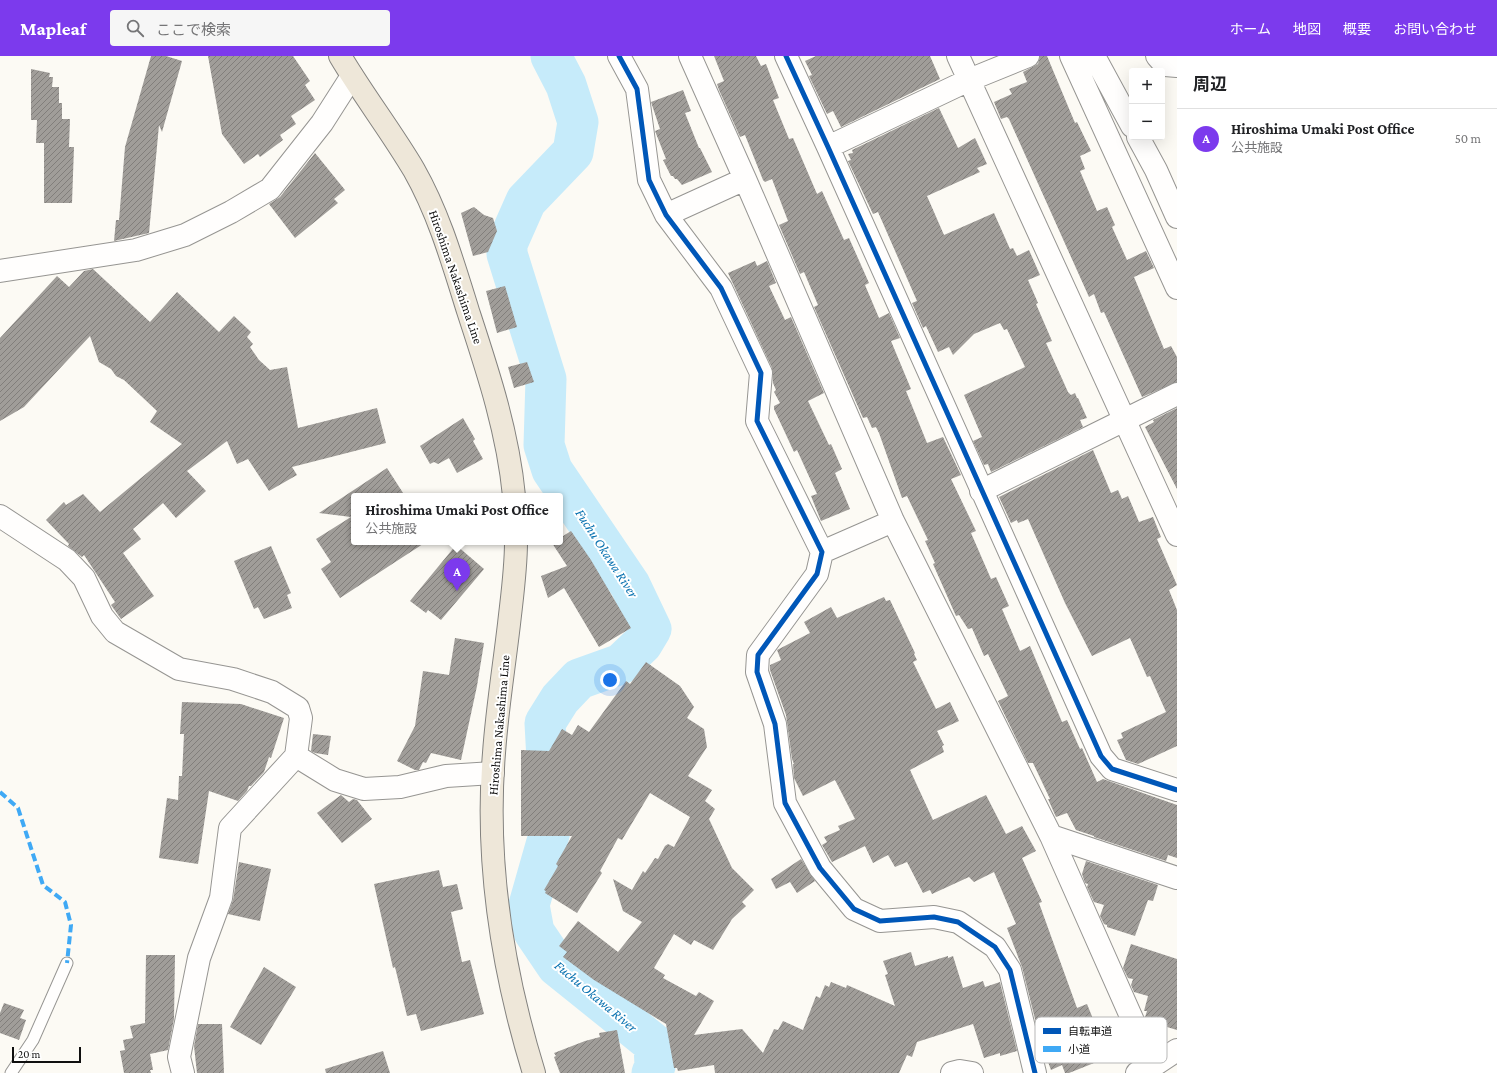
<!DOCTYPE html>
<html lang="ja">
<head>
<meta charset="utf-8">
<style>
  body { margin:0; font-family:"Crimson Pro","Noto Sans JP",serif; background:#f6f6f6; color:#202124 }
  .controls { position:absolute; right:12px; top:12px; display:grid; overflow:hidden; border-radius:4px; box-shadow:0 4px 16px #0002 }
  .controls button { width:36px; height:36px; display:grid; place-items:center; padding:0; border:0; border-bottom:1px solid #e0e0e0; background:#fff; color:#202124; font:20px sans-serif }
  .scale { position:absolute; left:12px; bottom:10px; width:69px; box-sizing:border-box; padding-left:4px; border:2px solid #0f0f0f; border-top:0; font-size:11px; line-height:14px; white-space:nowrap; color:#0f0f0f; -webkit-text-stroke:3px #fff; paint-order:stroke }
  .you { position:absolute; left:610px; top:624px; width:14px; height:14px; margin:-10px; border:3px solid #fff; border-radius:50%; background:#1a73e8; box-shadow:0 0 0 6px #1a73e833 }
  .badge { display:grid; place-items:center; width:26px; height:26px; border-radius:50%; background:#7c3aed; color:#fff; font-size:13px; font-weight:700 }
  .pin { position:absolute; translate:-50% -33px; filter:drop-shadow(0 1px 2px #0008) }
  .pin::after { content:''; position:absolute; top:21px; width:14px; height:12px; background:inherit; clip-path:polygon(0 0,100% 0,50% 100%) }
  .popup { position:absolute; left:351px; top:437px; width:212px; height:52px; box-sizing:border-box; display:grid; place-content:center; border-radius:4px; background:#fff; filter:drop-shadow(0 1px 3px #0005); font-size:13px; white-space:nowrap; color:#757577 }
  .popup b { font-size:15px; color:#202124 }
  .popup::after { content:''; position:absolute; left:50%; top:100%; margin-left:-8px; border:8px solid transparent; border-top-color:#fff }
  .list { margin:0; padding:0; list-style:none }
  h2 { display:flex; justify-content:space-between; align-items:center; height:52px; margin:0; padding:0 16px; font-size:17px }
  h2 small { font-size:13px; font-weight:400; color:#757577 }
  .list li { display:grid; grid-template-columns:26px 1fr auto; gap:12px; align-items:center; box-sizing:border-box; height:60px; padding:0 16px; border-top:1px solid #e0e0e0 }
  .list b { display:block; font-size:15px; white-space:nowrap }
  .list p { margin:0; font-size:13px; white-space:nowrap; color:#757577 }
  .list em { font-size:13px; font-style:normal; color:#757577 }
  .icon { flex:none; width:22px; height:22px; fill:none; stroke:currentColor; stroke-width:2; stroke-linecap:round; stroke-linejoin:round }
  .map { position:relative; flex:none; width:1177px; height:1017px; overflow:hidden }
  header { display:flex; align-items:center; gap:24px; box-sizing:border-box; height:56px; padding:0 20px; background:#7c3aed; color:#fff }
  header strong { font-size:19px }
  nav { display:flex; gap:22px; margin-inline-start:auto; font-size:14px }
  .search { width:280px; height:36px; background:#f6f6f6; display:flex; align-items:center; gap:10px; box-sizing:border-box; padding:0 14px; border-radius:4px; color:#757577; font-size:15px }
  main { display:flex }
  aside { flex:1; background:#fff }
  .map>svg:first-child { display:block }
  .lines { fill:none; stroke-linecap:round; stroke-linejoin:round }
  .river { stroke:#c6ebfa; stroke-width:41 }
  .building { fill:url(#building-hatch) }
  .service-casing { stroke:#969592; stroke-width:13 }
  .minor-casing { stroke:#969592; stroke-width:24 }
  .primary-casing { stroke:#83827f; stroke-width:24 }
  .service { stroke:#fffefd; stroke-width:11 }
  .minor { stroke:#fffefd; stroke-width:22 }
  .primary { stroke:#eee7d9; stroke-width:22 }
  .quiet { stroke:#3fa9f5; stroke-width:4; stroke-dasharray:8 4; stroke-linecap:butt }
  .cycleway-casing { stroke:#fff; stroke-width:8 }
  .cycleway { stroke:#0057b8; stroke-width:5 }
  .labels { text-anchor:middle; dominant-baseline:central; stroke-width:4; stroke-linejoin:round; paint-order:stroke }
  .street-label { font-size:13px; fill:#0f0f0f; stroke:#fff }
  .water-label { font-size:14px; font-style:italic; fill:#0972b0; stroke:#fff }
  .key { fill:#fff; stroke:#b7b7b7; stroke-width:1 }
  .key-label { font-size:11px; fill:#0f0f0f }
</style>
</head>
<body>
<header>
<strong>Mapleaf</strong>
<div class="search"><svg class="icon" aria-label="search" viewBox="0 0 24 24"><circle cx="10" cy="10" r="6"/><path d="M15 15l6 6"/></svg>ここで検索</div>
<nav><a>ホーム</a><a>地図</a><a>概要</a><a>お問い合わせ</a></nav>
</header>
<main>
<div class="map">
<svg width="1177" height="1017" viewBox="0 0 1177 1017">
  <defs>
    <pattern id="building-hatch" width="6" height="6" patternUnits="userSpaceOnUse"><rect width="6" height="6" fill="#a09d99"/><path d="M-1 1l2-2M0 6l6-6M5 7l2-2" fill="none" stroke="#817e7b"/></pattern>
  </defs>
  <rect width="100%" height="100%" fill="#fcfaf4"/>
  <g class="lines">
    <!-- river -->
    <path class="river" d="M551,0l15,29 12,37 -5,30 -47,49 -19,43v10l39,125 -2,66 8,25 78,115 21,44 -9,15 -21,20 -42,15 -19,20 -15,24 2,37 11,43 -29,102 5,27 23,34 97,78 1,22 -3,7"/>
  </g>
  <!-- building -->
  <path class="building" d="M151,0h15l16,5 -20,71 -3,-7 -10,108 -35,8 2,-21h3l6,-73z
    M208,0h85l17,25 -5,4 10,15 -24,16 5,8 -16,11 3,5 -23,17 -2,-3 -14,10 -22,-30z
    M714,0h42l5,10 5,-2 13,34 -6,2 16,39 4,-1 24,56 5,-3 22,49 5,-2 20,45 -4,2 14,33 10,-5 11,25 -9,3 20,48 -5,2 21,52 16,-6 18,38 -10,4 25,52 -5,2 20,46 5,-2 13,29 -7,3 18,42 10,-5 32,76 5,-2 13,29 2,-1 15,34 6,-3 74,26v53l-9,-3 -2,6 -72,-24v-1l-18,-6 -9,-17 -11,4 -8,-18h2l-17,-36h-5l-30,-62 10,-5 -20,-42 -4,2 -12,-28 -4,1 -9,-14 -3,1 -23,-52 2,-1 -10,-22 3,-1 -21,-44 -5,2 -23,-65 -3,-6 -4,1 -5,-11 -4,1 -49,-111 4,-2 -14,-33 -4,2 -21,-49 9,-4 -16,-42 -7,3 -2,-2 -18,-45 -5,2 -21,-47 -2,-6 7,-3z
    M816,0h114l10,23 -99,48 -8,-16 -6,3 -18,-38 3,-1 -7,-14z
    M1040,0h7l28,67 2,-1 14,29 -11,5 5,13 -5,2 17,40 10,-4 8,18 -3,2 15,33 19,-9 8,17 -20,9 30,72 7,-3 6,11v25l-35,15 -38,-85 -3,1 -7,-19 -5,3 -80,-178 -2,-2 -6,2 -7,-17 18,-8 -3,-5 18,-7 -4,-10 15,-8z
    M31,13l19,4 -1,4h4l-1,10h7v16h3v16h8l-1,28h5l-2,56h-28v-60h-8l1,-23h-6z
    M683,34l8,21 -6,2 14,35h1l12,24 -30,13 -5,-6h-2l-2,-3h-2l-8,-16 3,-1 -11,-28 5,-2 -9,-27z
    M939,52l19,40 17,-10 12,26 -10,4 3,4 -53,24 17,39 50,-22 16,36 3,-1 4,8 12,-6 11,25 -12,5 10,23 -2,1 16,37 -6,2 22,49 3,3 4,-2 2,5h1l9,20 -7,2 3,7 -92,45 -3,-8 -4,1 -11,-24 9,-4 -18,-42 61,-28 -18,-38 -3,1 -4,-7 -26,11 -21,21 -4,-8 -11,5 -12,-26 -3,2 -11,-25 5,-2 -39,-89 -5,2 -25,-53 3,-1 -3,-6 5,-1 -1,-3z
    M315,97l30,37 -11,9 4,4 -43,35 -26,-34 11,-7z
    M474,151l10,8 9,3 4,13 -9,21 -15,4 -12,-43z
    M755,205l2,5 10,-5 9,22 -7,3 16,34 6,-3 33,76 -16,8 21,44 2,-1 11,25 -7,4 15,36 -29,12 -10,-25 6,-2 -20,-44 -3,2 -20,-43v-3l6,-3 -6,-11 2,-2 -3,-7 -1,-15 -44,-95z
    M93,213l57,53 27,-30 42,40 15,-16 17,16 -4,5 6,7 -3,3 9,13 11,10 17,-3 11,61 79,-20 9,35 -94,24 5,8 -28,16 -21,-32 -11,5 -10,-23 -40,30 19,20 -30,27 -13,-15 -30,26 8,10 -18,14 31,43 -33,23 -10,-14 4,-3 -31,-47 -2,2 -14,-11 1,-2 -23,-24 18,-18 2,3 17,-11 17,18 82,-68 -32,-22 7,-11 -33,-31 -8,-4 -5,-7 -12,-7 -9,-26 -66,71 -24,14v-83l57,-62 12,11 15,-16z
    M505,230l12,41 -20,6 -11,-42z
    M527,306l7,20 -20,6 -6,-21z
    M1177,352v81l-32,-62 9,-5 -1,-2z
    M463,362l12,21 -2,2 10,18 -26,14 -8,-15 -11,6 -4,-2 -4,2 -10,-18z
    M1093,394l18,43 7,-3 4,9 6,-3 11,26 14,-5 8,20 -4,2 20,46 -8,5 8,20v136l-39,18 -12,-4 -9,-20 6,-2 -2,-5 45,-21 -16,-36 -3,1 -17,-39 -38,18 -27,-53 -37,-84 -10,4 -1,-3 -6,3 -12,-26z
    M387,412l18,28h-51v46h72l-86,56 -19,-29 10,-7 -15,-23 35,-22 -32,-4z
    M571,475l20,29 40,68 -32,19 -35,-59 -16,10 -7,-22 26,-10 -15,-23 8,-1v-4z
    M456,489l28,24 -43,51 -13,-10 -2,3 -16,-12z
    M271,490l20,47 -4,2 5,13 -28,11 -6,-12 -4,2 -20,-48z
    M884,541l2,4 4,-1 25,53 -1,1 3,6 -4,2 23,47 14,-7 9,19 -22,10 7,14 -2,1 2,6 -34,18 23,50 53,-25 20,39 16,-8 14,25 -14,7 20,44 -3,1 38,105 10,-4 15,37 -4,2 6,16 -35,14h-4l-3,-8 -11,5 -10,-27 -19,-76 -15,-39 9,-4 -22,-52 -20,10 -5,-5 -37,17 -2,-4 -7,3 -16,-31 -12,5 -7,-12 -15,8 -8,-17 -33,16 -10,-17 5,-3 -3,-5 16,-7 -2,-4 17,-7 -20,-39 -32,16 -9,-18 -1,-14h1l-2,-5 -6,-44 -16,-45v-5l11,-5 -4,-10 33,-17 -6,-11 27,-15 6,11z
    M455,582l29,5 -7,43 -16,74 -30,-7 -5,10 -3,-1 -4,8h-4l-18,-9 18,-35 8,-55 26,4z
    M646,606l34,24 14,21 -7,11 17,11 3,18 -19,29 24,14 -7,11 10,8 -6,10 23,49 22,22 -12,12 4,4 -14,13 -19,31 -19,-10 -3,5 -17,-11 -20,34 11,7 -2,3 33,18 3,-4 15,9 -20,34 48,-6 21,24 11,-24 4,1 5,-9 20,9 13,-34 4,2 5,-13 4,2 2,-5 15,6 1,-3 48,21 -10,-31 3,-1 -5,-13 28,-9 4,14 33,-10v2l5,-2 10,32 20,-7 2,6 15,-5 17,69 -17,5v-3l-16,5 -11,-34 -56,18 -5,15 -5,-2 -8,18h-184l-1,-8 -36,6 -1,-3h-3l-8,-44 -72,-44 -31,-23 4,-5 -8,-6 19,-25 40,31 24,-30 -19,-11 -10,-32 19,11 11,-19 2,2 10,-15 3,1 7,-13 3,-2 6,3 16,-30 -40,-24 -28,47 -4,-2 -18,33 2,2 -25,40 -32,-20 1,-2 -2,-1 14,-24 -2,-2 16,-28h-51v-86l28,1 13,-22 10,6 6,-10 11,7 37,-51 4,3z
    M182,646l59,2 43,14 -13,40 -2,-1 -5,15 -13,14h-2l-2,5 -9,10 -29,-10 -11,73 -39,-6 8,-60 11,2 1,-24h3l2,-42h-4z
    M313,678l18,2 -3,19 -13,-2 -4,-2z
    M341,739l8,7 4,-3 4,1 15,19 -30,24 -25,-30z
    M801,803l14,22 -18,12 -7,-11 -14,7 -5,-10z
    M1086,805l72,24 -5,16 -5,-1 -13,36 -28,-9v-2l-3,-1 -4,-8 4,-11 -10,-3 -7,-15 1,-3 -3,-1 -3,-9z
    M239,806l32,7 -11,52 -32,-7 5,-14z
    M439,814l4,17 14,-3 6,25 -12,3 11,50 8,-2 14,54 -63,17 -5,-17 -9,2 -12,-49 -2,1 -19,-84z
    M1131,888l46,15v71l-10,-3 -1,3 -18,-6 -3,-7 2,-6h-3l4,-15 -14,-4 -3,-7 2,-6 -5,-1 -5,-10z
    M146,899h29l-1,64 -6,31 -18,4 3,16h-3l1,3h-27l-4,-22 5,-1 -2,-10 10,-2 -3,-12 15,-3z
    M264,911l32,20 -35,58 -31,-18z
    M4,947l20,7 -4,8 6,2 -7,20 -19,-7v-20z
    M198,968h24l2,49h-27l-3,-27z
    M617,974l8,43h-65l-6,-16 2,-1 -2,-3 31,-12 15,-4 -1,-4z
    M383,995l7,22h-64l-1,-4z"/>
  <g class="lines">
    <defs>
      <path id="service" d="M11,1017l22,-33 34,-77"/>
      <path id="minor" d="M619,0l18,33 12,91 17,35 55,73 40,85 -4,48 65,131 -5,22 -59,81 -1,17 18,52 10,79 35,65 34,41 26,12 54,-4 24,5 37,25 15,23 25,103
        M690,0l55,123 148,342 158,315 102,230
        M786,0l42,91 273,609 11,13 65,21
        M958,0l219,479
        M1071,0l106,232
        M1094,0l38,70
        M1157,0l8,9 12,1
        M1138,81l18,33 21,47
        M828,91l141,-67 59,-24
        M666,159l79,-36
        M0,215l136,-21 49,-15 46,-23 39,-23 52,-66 30,-47
        M981,435l196,-97
        M0,460l67,44 17,18 18,38 13,16 64,37 54,10 39,13 26,16 3,10 -5,38 -66,72 -9,70 -22,60 -20,99 4,16
        M822,496l71,-31
        M296,700l39,24 29,9 36,-2 46,-11 47,-3
        M1051,780l126,42
        M952,1017l8,-2 12,2
        M1137,1017l16,-7 24,-16"/>
      <path id="primary" d="M340,0c23,39 51,75 74,114 25,44 39,93 54,141 20,61 40,121 46,185
        M516,486c0,27 -4,55 -7,82 -5,43 -12,86 -15,129 -9,109 8,216 40,320"/>
    </defs>
    <!-- service casing -->
    <use href="#service" class="service-casing"/>
    <!-- minor casing -->
    <use href="#minor" class="minor-casing"/>
    <!-- primary casing -->
    <use href="#primary" class="primary-casing"/>
    <!-- service -->
    <use href="#service" class="service"/>
    <!-- minor -->
    <use href="#minor" class="minor"/>
    <!-- primary -->
    <use href="#primary" class="primary"/>
    <!-- quiet -->
    <path class="quiet" d="M0,736l18,16 25,77 22,17 6,23 -4,38"/>
    <defs>
      <path id="cycleway" d="M619,0l18,33 12,91 17,35 55,73 40,85 -4,48 65,131 -5,22 -59,81 -1,17 18,52 10,79 35,65 34,41 26,12 54,-4 24,5 37,25 15,23 25,103
        M786,0l42,91 273,609 11,13 65,21"/>
    </defs>
    <!-- cycleway casing -->
    <use href="#cycleway" class="cycleway-casing"/>
    <!-- cycleway -->
    <use href="#cycleway" class="cycleway"/>
  </g>
  <g class="labels">
    <!-- street labels -->
    <g class="street-label">
      <text transform="translate(456 221) rotate(71)">Hiroshima Nakashima Line</text>
      <text transform="translate(499 669) rotate(-85)">Hiroshima Nakashima Line</text>
    </g>
    <!-- water labels -->
    <g class="water-label">
      <text transform="translate(607 497) rotate(57)">Fuchu Okawa River</text>
      <text transform="translate(596 940) rotate(40)">Fuchu Okawa River</text>
    </g>
  </g>
  <!-- legend -->
  <rect x="1035" y="961" width="132" height="46" rx="6" class="key"/>
  <rect x="1043" y="972" width="18" height="6" fill="#0057b8"/>
  <rect x="1043" y="990" width="18" height="6" fill="#3fa9f5"/>
  <g class="key-label">
    <text x="1068" y="979">自転車道</text>
    <text x="1068" y="997">小道</text>
  </g>
</svg>
<div class="controls">
<button>+</button>
<button>−</button>
</div>
<div class="scale">20 m</div>
<div class="you"></div>
<div class="pin badge" style="left:457px;top:535px">A</div>
<div class="popup"><b>Hiroshima Umaki Post Office</b>公共施設</div>
</div>
<aside>
<h2>周辺<small></small></h2>
<ul class="list">
<li><span class="badge">A</span><div><b>Hiroshima Umaki Post Office</b><p>公共施設</p></div><em>50 m</em></li>
</ul>
</aside>
</main>
</body>
</html>
